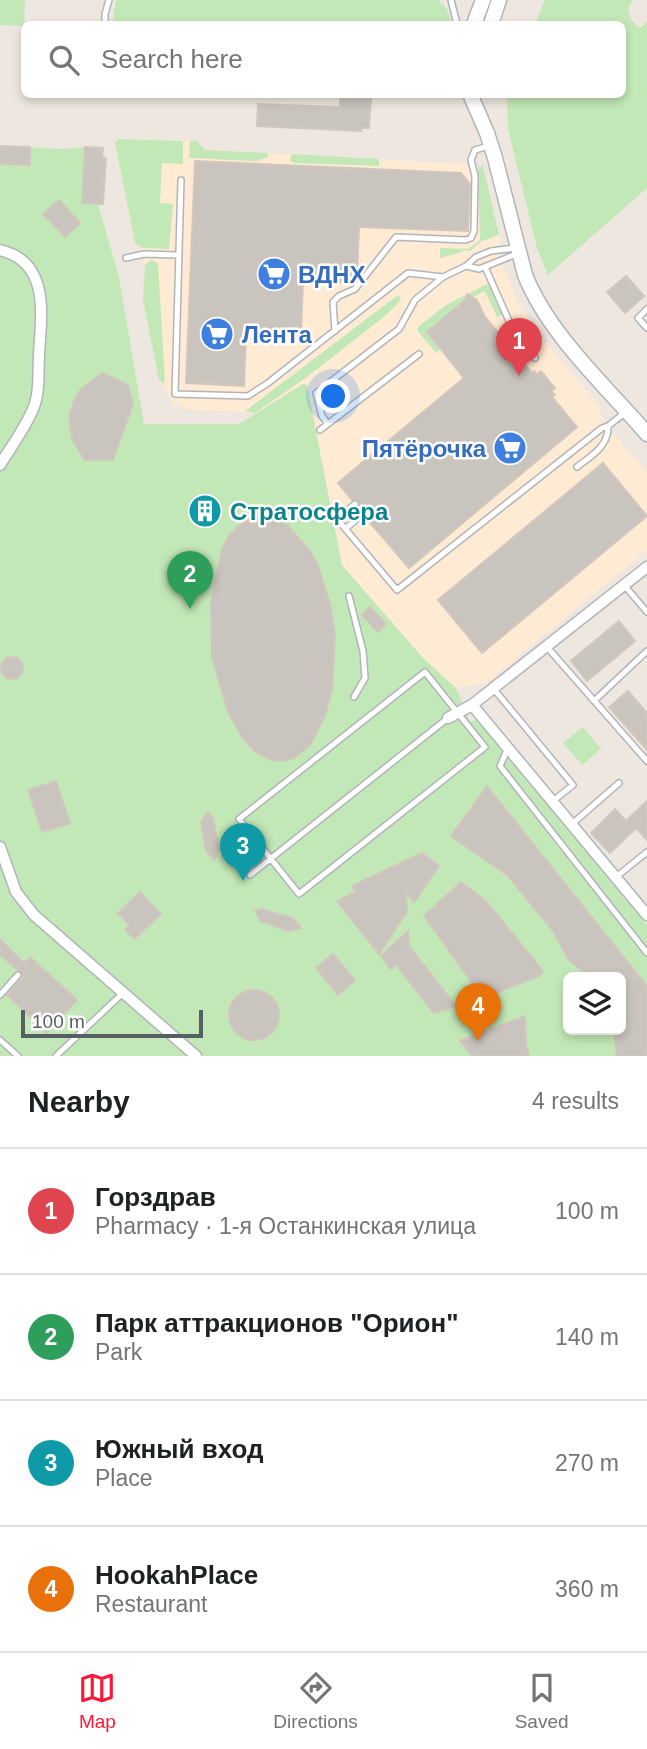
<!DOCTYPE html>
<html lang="en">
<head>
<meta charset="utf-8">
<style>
  body { margin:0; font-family:Helvetica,sans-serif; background:#f6f6f6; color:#202124 }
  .controls { position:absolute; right:21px; bottom:21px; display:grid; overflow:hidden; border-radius:10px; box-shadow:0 4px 10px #0003 }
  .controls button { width:63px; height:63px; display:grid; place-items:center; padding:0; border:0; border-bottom:2px solid #e0e0e0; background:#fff; color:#202124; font:35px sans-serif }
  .scale { position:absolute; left:21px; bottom:18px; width:182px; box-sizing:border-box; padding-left:7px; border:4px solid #585f62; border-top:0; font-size:19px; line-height:24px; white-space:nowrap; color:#585f62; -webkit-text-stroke:5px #fff; paint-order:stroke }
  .you { position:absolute; left:334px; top:397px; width:24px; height:24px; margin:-18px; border:5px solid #fff; border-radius:50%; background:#1a73e8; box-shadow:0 0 0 10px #1a73e833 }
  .badge { display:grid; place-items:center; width:46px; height:46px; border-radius:50%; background:#fb1838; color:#fff; font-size:23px; font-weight:700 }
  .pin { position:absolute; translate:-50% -58px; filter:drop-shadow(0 2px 4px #0008) }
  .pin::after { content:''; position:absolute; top:37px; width:24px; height:21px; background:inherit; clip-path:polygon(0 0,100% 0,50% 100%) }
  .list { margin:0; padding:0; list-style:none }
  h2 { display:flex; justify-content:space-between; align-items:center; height:91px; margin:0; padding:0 28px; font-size:30px }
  h2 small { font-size:23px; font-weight:400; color:#757577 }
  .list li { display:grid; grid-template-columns:46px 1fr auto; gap:21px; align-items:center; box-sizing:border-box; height:126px; padding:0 28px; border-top:2px solid #e0e0e0 }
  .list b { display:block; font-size:26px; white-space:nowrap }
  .list p { margin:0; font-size:23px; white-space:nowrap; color:#757577 }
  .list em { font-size:23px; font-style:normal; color:#757577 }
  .icon { flex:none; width:38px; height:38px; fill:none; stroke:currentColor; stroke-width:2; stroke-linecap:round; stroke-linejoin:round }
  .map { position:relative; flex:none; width:647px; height:1056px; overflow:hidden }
  .search { position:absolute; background:#fff; box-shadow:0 4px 10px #0003; left:21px; right:21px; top:21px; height:77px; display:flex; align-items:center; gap:18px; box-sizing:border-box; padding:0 24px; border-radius:10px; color:#757577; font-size:26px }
  .sheet { height:595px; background:#fff }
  nav { display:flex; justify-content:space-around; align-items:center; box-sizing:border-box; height:98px; border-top:2px solid #e0e0e0; background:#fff; font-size:19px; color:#757577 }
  nav a { display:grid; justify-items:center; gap:4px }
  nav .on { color:#fb1838 }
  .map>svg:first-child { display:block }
  .commercial { fill:#ffebd3 }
  .green { fill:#c3e8b8; fill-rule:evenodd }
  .building { fill:#cac4be; stroke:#d2c7bd; stroke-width:2 }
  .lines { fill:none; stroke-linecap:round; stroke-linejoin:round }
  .service-casing { stroke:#b1b5b9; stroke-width:8 }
  .minor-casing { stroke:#b1b5b9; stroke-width:13 }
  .tertiary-casing { stroke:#b1b5b9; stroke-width:17 }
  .service { stroke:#fff; stroke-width:5 }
  .minor { stroke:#fff; stroke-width:10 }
  .tertiary { stroke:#fff; stroke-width:14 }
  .labels { text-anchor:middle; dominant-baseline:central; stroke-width:5; stroke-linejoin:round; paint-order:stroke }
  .shop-label { font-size:24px; font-weight:bold; fill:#366cbe; stroke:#fff; text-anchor:start }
  .culture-label { font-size:24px; font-weight:bold; fill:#0d838f; stroke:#fff; text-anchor:start }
</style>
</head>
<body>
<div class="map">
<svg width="647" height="1056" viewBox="0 0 647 1056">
  <rect width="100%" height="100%" fill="#ede7df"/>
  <!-- commercial -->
  <path class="commercial" d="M119,139l78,2 9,9 261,14 1,4 15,-2 16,69 4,28 14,38 25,37 58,69v5l4,6 -3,16 15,2 31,36v78l-161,133 -30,5 -33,-30 -81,-93 -17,-87 -22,-94 -48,29 -69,-4 -12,-6 -5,-7 -6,-13 2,-1 -23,-134 -7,-5 -20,-101z"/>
  <!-- green -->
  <path class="green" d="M0,0h25l-1,26 -24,-1z
    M116,0h322l9,9 5,15h-340z
    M545,0h87l-4,10 4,11 8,7 7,-7v167l-99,87 -11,-27 -29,-119 -1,-34 115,-1v-70h-87z
    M119,139l64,2v23l-21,-1 -2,40 13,1 -4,45 -27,-1 -7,-5 -20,-101z
    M190,141h7l8,9 63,3v4l-11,4 -68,-3z
    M0,146l63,3 22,-2 -3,55 16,2 21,73 25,147h95l64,-40 4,1 35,180 81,93 33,30 14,34 4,-2 6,1 167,204v131h-647zM568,977h53v53h-53z
    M291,154l88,5v7l-85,-3 -4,-2z
    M483,166l16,69 -17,6 -12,10 -7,-1 -1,2 -22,6v-10l28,1 12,-9 -2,-73z
    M151,260l7,3 7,117 -2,3 -4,-3 -16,-80 2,-35z
    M487,284l3,2 13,29 -6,2 -12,-26 -14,7 -2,-3 -42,37 14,17 -5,4 -19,-23 2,-4 27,-21z
    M398,295l3,3 -1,3 -15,15 -78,61 -52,36 -10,-2z
    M583,727l18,22 -19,16 -19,-22z"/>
  <!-- building -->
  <path class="building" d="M340,98l31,1 -2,29h-8v3l-104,-5 1,-22 82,3z
    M0,146l30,1v18l-30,-1z
    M85,147l18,1 -1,9 4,1 -3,46 -21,-1z
    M195,161l266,12 9,11 -2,47 -109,-4 -2,50 -4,6 -50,-2 -2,54 -55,-2 -2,53 -58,-3z
    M59,200l21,23 -15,14 -22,-23z
    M626,276l18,20 -19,17 -18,-21z
    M467,294l10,6 8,17 47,56 2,-2 3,3 4,-3 14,17 -4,3 4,4 -3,2 25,30 -168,141 -43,-50 1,-8 -9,-2 1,-8h-7l-14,-17 126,-105 -37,-46 38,-32z
    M102,373l26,12 5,19 -20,56h-28l-13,-21 -3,-22 6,-19 6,-9z
    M603,463l44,53 -165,137 -44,-53z
    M190 511a15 15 0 1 1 30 0a15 15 0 1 1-30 0Z
    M262,516l11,1 13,7 22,24 9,15 14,44 4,30 -3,52 -7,27 -15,29 -16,13 -11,3 -12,-1 -17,-9 -12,-14 -14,-25 -16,-55 -1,-54 11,-54 7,-13 8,-9 12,-8z
    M370,607l16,17 -8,8 -16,-17z
    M619,621l16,20 -48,40 -16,-20z
    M1 668a11 11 0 1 1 22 0a11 11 0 1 1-22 0Z
    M628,691l19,22v37l-38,-43z
    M56,781l14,42 -28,9 -14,-42z
    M487,786l160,200v70h-30l-3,-26h7v-53h-31l-22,-18 -15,-28 -46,-56 -56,-39z
    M647,801v39l-11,-12 -26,25 -19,-20 24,-24 11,12z
    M208,813l5,5 6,31 -5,11 -8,-9 -5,-30z
    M422,853l17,13 -25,36 -8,-10 1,20 -28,42 -42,-53 19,-9 -4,-6z
    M461,882l26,20 56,69 -4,5 -56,22 -59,-82z
    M140,892l21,22 -27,25 -9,-9 4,-5 -11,-12z
    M262,909l31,9 8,10 -13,3 -28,-10 -5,-10z
    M408,931l1,15 47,60 -22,7 -38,-48 -5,4 -10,-13z
    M0,939l24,24 6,-6 47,43 -31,33 -39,-38 15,-16 1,-5 -23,-19z
    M333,954l22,26 -17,15 -22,-27z
    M229 1015a25 25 0 1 1 50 0a25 25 0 1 1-50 0Z
    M525,1016l1,29 3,11h-57l-12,-15z"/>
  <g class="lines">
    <defs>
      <path id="service" d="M451,0l6,24
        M105,24v-10l4,-14
        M181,180l-6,214 73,2 20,-13 140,-110 35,4
        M126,258l18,-4 33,1
        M466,266l13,3 40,-16
        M485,267l28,63 22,28
        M647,309l-9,9 9,10
        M335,331l-2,-29 6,-6 16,-7 41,-52 69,3 6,-2 3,-7 1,-55 -4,-16 4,-10 14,-4
        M328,424l-6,-8 -6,-23 83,-64 16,-29 28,-23 23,-11 10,-9 15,-6 24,-3
        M320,430l99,-76
        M577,467c14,-11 32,-21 31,-41l18,-14
        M355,504l-18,15 60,71 205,-162 6,-2
        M345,529l18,-15
        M624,585l23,27
        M349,596l14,55 2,27 -11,19
        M547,647l100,114
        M425,672l60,75 -186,147 -60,-75z
        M493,688l80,97 -20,16
        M594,701l53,-50
        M508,748l-8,18 147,187
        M572,824l47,-41
        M250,875l198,-157
        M616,877l31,-25
        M0,995l18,-20
        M0,1040l18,16
        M56,1056l67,-63"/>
      <path id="minor" d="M0,250c51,12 41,66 39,105 -1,17 1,38 -6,54 -8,19 -22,38 -33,56
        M472,705l175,210
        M448,718l24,-13 175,-138
        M0,847l16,45 18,23 162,141"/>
      <path id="tertiary" d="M474,24l9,-24
        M491,24l8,-24
        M470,94l17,39 8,25 30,117c24,60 80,110 122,159"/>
    </defs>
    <!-- service casing -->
    <use href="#service" class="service-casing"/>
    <!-- minor casing -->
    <use href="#minor" class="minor-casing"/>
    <!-- tertiary casing -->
    <use href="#tertiary" class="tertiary-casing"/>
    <!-- service -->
    <use href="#service" class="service"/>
    <!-- minor -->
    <use href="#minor" class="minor"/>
    <!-- tertiary -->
    <use href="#tertiary" class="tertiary"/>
  </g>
  <!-- icons -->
  <defs>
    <symbol id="supermarket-disc" viewBox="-11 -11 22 22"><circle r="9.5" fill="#3f7fe0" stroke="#fff"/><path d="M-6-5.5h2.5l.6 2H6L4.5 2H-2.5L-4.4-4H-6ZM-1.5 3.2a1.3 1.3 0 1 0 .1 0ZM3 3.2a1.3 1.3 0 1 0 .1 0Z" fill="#fff"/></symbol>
    <symbol id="building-disc" viewBox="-11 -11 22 22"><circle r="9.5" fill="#0f9aa8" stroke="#fff"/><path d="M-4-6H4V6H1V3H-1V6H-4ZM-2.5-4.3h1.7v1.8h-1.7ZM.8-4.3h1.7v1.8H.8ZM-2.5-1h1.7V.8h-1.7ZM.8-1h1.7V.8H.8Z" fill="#fff"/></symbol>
  </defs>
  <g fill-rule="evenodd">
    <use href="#supermarket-disc" x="255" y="255" width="38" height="38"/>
    <use href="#supermarket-disc" x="198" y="315" width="38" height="38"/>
    <use href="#supermarket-disc" x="491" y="429" width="38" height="38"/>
    <use href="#building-disc" x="186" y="492" width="38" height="38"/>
  </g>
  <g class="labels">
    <!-- shop labels -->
    <g class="shop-label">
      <text x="298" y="274">ВДНХ</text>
      <text x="242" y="334">Лента</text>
      <text x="486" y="448" text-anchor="end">Пятёрочка</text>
    </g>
    <!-- culture labels -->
    <g class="culture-label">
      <text x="230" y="511">Стратосфера</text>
    </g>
  </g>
</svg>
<div class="controls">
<button><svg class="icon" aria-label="layers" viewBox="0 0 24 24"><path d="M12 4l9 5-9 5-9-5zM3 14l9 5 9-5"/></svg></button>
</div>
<div class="scale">100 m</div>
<div class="you"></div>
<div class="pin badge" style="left:519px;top:376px;background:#e0444e">1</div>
<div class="pin badge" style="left:190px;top:609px;background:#2e9e5b">2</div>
<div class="pin badge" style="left:243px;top:881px;background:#0f9aa8">3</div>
<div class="pin badge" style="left:478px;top:1041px;background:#e8710a">4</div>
<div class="search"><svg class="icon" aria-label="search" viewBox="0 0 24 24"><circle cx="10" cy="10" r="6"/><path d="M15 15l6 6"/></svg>Search here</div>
</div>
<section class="sheet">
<h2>Nearby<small>4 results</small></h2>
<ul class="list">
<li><span class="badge" style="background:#e0444e">1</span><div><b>Горздрав</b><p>Pharmacy · 1-я Останкинская улица</p></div><em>100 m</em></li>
<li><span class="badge" style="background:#2e9e5b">2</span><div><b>Парк аттракционов &quot;Орион&quot;</b><p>Park</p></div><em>140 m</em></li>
<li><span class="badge" style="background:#0f9aa8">3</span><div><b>Южный вход</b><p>Place</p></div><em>270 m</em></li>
<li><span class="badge" style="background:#e8710a">4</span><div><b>HookahPlace</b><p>Restaurant</p></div><em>360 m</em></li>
</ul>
</section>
<nav>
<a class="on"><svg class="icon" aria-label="map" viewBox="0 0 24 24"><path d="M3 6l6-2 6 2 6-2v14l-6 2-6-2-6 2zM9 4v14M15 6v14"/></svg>Map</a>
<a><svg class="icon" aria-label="directions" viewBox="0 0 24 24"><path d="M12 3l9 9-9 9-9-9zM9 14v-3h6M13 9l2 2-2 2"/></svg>Directions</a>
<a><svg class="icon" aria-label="saved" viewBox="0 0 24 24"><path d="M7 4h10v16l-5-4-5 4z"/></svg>Saved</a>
</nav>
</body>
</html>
